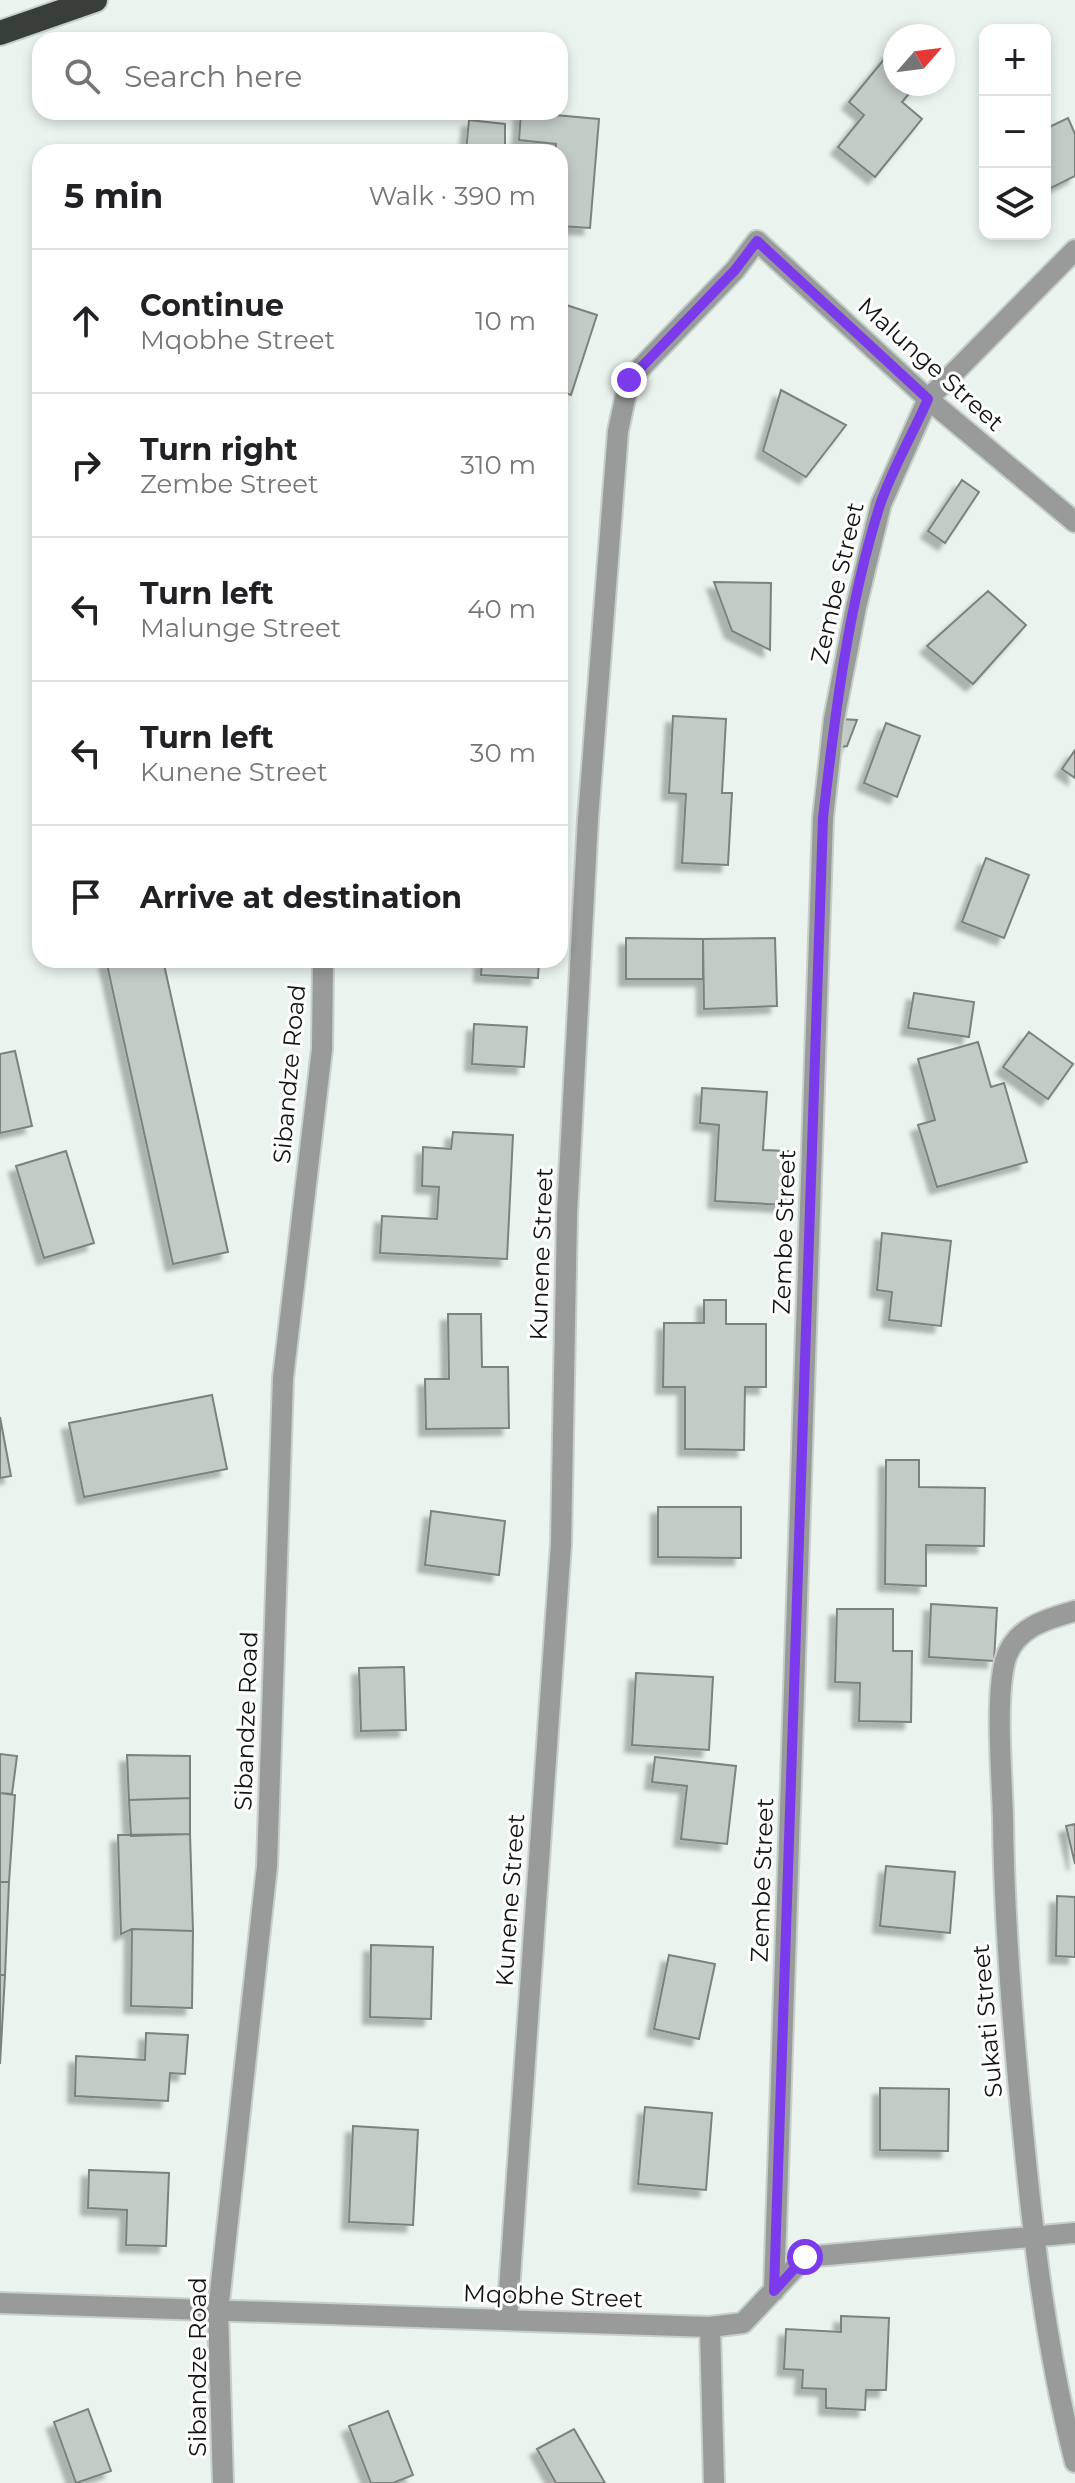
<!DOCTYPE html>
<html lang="en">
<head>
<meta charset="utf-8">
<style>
  body { margin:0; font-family:Montserrat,sans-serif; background:#f2f2f2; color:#202124 }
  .controls { position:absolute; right:24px; top:24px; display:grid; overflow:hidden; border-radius:16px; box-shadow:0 4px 12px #0003 }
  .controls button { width:72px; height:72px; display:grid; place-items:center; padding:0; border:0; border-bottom:2px solid #e0e0e0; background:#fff; color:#202124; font:40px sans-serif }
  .compass { position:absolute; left:883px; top:24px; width:72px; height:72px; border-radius:50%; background:#fff; box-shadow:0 4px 12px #0003; rotate:62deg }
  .stop { position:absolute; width:24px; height:24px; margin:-18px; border:6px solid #7c3aed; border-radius:50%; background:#fff }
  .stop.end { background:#7c3aed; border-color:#fff; box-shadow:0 2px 8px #0008 }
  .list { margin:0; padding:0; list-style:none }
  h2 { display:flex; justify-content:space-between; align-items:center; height:104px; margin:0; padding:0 32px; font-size:34px }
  h2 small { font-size:26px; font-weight:400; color:#757577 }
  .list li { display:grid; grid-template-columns:52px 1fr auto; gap:24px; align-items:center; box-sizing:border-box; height:144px; padding:0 32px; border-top:2px solid #e0e0e0 }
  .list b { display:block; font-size:30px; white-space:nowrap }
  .list p { margin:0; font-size:26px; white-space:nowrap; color:#757577 }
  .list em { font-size:26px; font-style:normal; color:#757577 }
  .icon { flex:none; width:44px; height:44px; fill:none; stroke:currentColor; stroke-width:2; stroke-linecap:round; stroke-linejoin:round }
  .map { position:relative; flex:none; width:1075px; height:2483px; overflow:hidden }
  .search { position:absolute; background:#fff; box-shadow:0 4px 12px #0003; left:32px; top:32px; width:536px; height:88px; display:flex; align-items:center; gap:20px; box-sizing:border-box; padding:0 28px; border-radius:24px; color:#757577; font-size:30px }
  .panel { position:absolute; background:#fff; box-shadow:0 4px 12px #0003; left:32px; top:144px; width:536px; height:824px; border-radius:24px }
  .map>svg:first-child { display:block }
  .building { fill:#c3cbc6; stroke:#7b837d; stroke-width:2; filter:url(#shadow) }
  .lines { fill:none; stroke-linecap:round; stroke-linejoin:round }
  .minor-casing { stroke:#c7cfca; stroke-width:24 }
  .motorway-casing { stroke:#c7cfca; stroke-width:28 }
  .minor { stroke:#989b99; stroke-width:20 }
  .motorway { stroke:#383f3a; stroke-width:24 }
  .route { stroke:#7c3aed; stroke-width:10 }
  .labels { text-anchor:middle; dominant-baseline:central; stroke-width:6; stroke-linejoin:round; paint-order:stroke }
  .street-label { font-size:24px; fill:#111412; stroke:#fff }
</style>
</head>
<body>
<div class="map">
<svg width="1075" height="2483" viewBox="0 0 1075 2483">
  <defs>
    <filter id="shadow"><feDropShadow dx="-7" dy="7" stdDeviation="2" flood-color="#0004"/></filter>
  </defs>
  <rect width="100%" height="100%" fill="#eaf3ed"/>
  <!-- building -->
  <path class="building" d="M895,46v38h22l-15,18 20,17 -47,58 -37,-30 26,-32 -15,-13z
    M521,112l78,7 -9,109 -30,-2v-74h-4v-8l-37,-4z
    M1068,118l7,16v42l-26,13 -4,-8v-52z
    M469,120l36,4v28h-39z
    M560,303l37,12 -26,80 -11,-4z
    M781,390l65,35 -40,52 -43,-26z
    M962,480l17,12 -34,51 -17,-12z
    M714,582l57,1 -1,67 -38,-19z
    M988,591l38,34 -53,59 -46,-38z
    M673,716l53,3 -4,74h10l-4,72 -46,-2 4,-69 -17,-1z
    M840,719l17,1 -10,26 -12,2z
    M886,723l34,13 -23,61 -33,-14z
    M1075,750v28l-13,-9z
    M986,858l43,17 -25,63 -42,-16z
    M626,938l77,1v40h-77z
    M775,938l2,68 -73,3 -1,-70z
    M106,960h57l65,292 -55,12z
    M482,960h57l-1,18 -57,-3z
    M914,993l60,9 -5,35 -61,-9z
    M474,1024l53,3 -3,40 -52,-3z
    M1029,1032l44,32 -25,35 -45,-32z
    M978,1042l13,45 13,-4 23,79 -90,25 -19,-62 17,-5 -17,-61z
    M15,1051l17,75 -32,7v-79z
    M702,1088l65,4 -4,58 25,1 -3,54 -70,-4 4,-76 -19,-2z
    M453,1132l60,3 -6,124 -127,-6 2,-37 55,3 2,-32 -17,-1 1,-39 28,2z
    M66,1151l28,92 -50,15 -28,-92z
    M882,1233l69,8 -10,85 -52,-6 3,-28 -15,-2z
    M704,1300h22v24h40v63h-21l-1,63 -59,-1v-62h-22l1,-64h40z
    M448,1314h33l1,53h26l1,61 -83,1 -1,-50h24z
    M212,1395l15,74 -143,28 -15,-74z
    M0,1417l11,59 -11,2z
    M886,1460h33v27l66,1 -1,58 -58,-1v41l-41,-2z
    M658,1507h83v51l-83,-1z
    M431,1511l74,10 -6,54 -74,-10z
    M931,1604l66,4 -3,53 -65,-4z
    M837,1609h56v42h19l-1,71 -52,-1 1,-38 -25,-1z
    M404,1667l2,63 -45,1 -2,-63z
    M636,1673l77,4 -4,73 -77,-5z
    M0,1754l17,2 -5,38 -12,-1z
    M127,1755l63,1v42l-61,2z
    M655,1757l81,9 -9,78 -46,-5 6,-53 -35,-4z
    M0,1793l15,2 -6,87h-9z
    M190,1798v36l-59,2 -2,-36z
    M1075,1824v40l-9,-38z
    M190,1834l3,97 -61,-2 -11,5 -3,-99z
    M886,1866l69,6 -5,61 -70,-7z
    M0,1882h9l-4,93h-5z
    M1057,1896l18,1v60l-19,-1z
    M132,1929l61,2 -1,77 -61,-2z
    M371,1945l62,2 -2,72 -61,-2z
    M669,1955l46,9 -16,75 -45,-10z
    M0,1975h5l-5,89z
    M146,2033l42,2 -3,39 -15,-1 -2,28 -93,-5 1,-40 69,4z
    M880,2088l69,1 -1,62 -68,-1z
    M645,2107l67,6 -6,77 -68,-6z
    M353,2126l65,4 -5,95 -64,-3z
    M89,2170l80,3 -3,73 -40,-1 1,-35 -39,-2z
    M841,2316l48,2 -3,72h-20l-1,20 -39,-2v-19l-24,-1 1,-18 -19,-1 2,-40 55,3z
    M88,2409l23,62 -35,12 -22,-61z
    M388,2411l25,64 -20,8h-22l-22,-57z
    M574,2429l31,54h-49l-19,-34z"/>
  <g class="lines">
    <defs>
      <path id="minor" d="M1075,1611c-29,8 -61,17 -70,50 -10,39 -3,115 -2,158 1,101 9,201 19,302 11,116 24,228 53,341
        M774,2291l49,-1473 11,-99 22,-112 25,-103 47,-105 147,-149
        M0,2303l710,24 33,-4 62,-66 270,-24
        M507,2320l54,-776 6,-330 21,-395 30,-388 11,-51 106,-110 22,-29 171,158 147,123
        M710,2327l4,156
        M223,2483l-5,-172 49,-445 16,-488 39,-329 1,-89"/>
      <path id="motorway" d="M0,33l95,-33"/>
    </defs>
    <!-- minor casing -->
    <use href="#minor" class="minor-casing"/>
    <!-- motorway casing -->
    <use href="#motorway" class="motorway-casing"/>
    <!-- minor -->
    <use href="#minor" class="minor"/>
    <!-- motorway -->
    <use href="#motorway" class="motorway"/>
  </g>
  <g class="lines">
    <!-- route -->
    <path class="route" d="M629,380l106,-110 22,-29 171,158c-15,35 -36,70 -48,106 -32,101 -45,209 -57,313l-49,1473 31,-34"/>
  </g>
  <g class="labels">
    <!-- street labels -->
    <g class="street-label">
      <text transform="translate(931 364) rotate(42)">Malunge Street</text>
      <text transform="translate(837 583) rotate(-77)">Zembe Street</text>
      <text transform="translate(289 1074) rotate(-85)">Sibandze Road</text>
      <text transform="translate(784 1232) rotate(-88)">Zembe Street</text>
      <text transform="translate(541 1254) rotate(-88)">Kunene Street</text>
      <text transform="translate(246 1721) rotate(-88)">Sibandze Road</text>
      <text transform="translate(762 1880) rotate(-88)">Zembe Street</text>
      <text transform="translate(510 1900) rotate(-86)">Kunene Street</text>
      <text transform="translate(987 2021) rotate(-95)">Sukati Street</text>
      <text transform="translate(553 2296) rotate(2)">Mqobhe Street</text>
      <text transform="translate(197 2367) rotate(-90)">Sibandze Road</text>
    </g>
  </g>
</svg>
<div class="controls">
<button>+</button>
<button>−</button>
<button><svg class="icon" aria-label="layers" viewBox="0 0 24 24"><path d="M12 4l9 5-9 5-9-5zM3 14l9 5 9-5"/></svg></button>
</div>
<svg class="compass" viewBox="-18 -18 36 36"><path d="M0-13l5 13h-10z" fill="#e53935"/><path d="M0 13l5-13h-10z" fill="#757577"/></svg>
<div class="stop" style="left:805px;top:2257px"></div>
<div class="stop end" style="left:629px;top:380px"></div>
<div class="search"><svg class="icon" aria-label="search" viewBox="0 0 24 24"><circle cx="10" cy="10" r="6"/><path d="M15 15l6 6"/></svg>Search here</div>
<section class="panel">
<h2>5 min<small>Walk · 390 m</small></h2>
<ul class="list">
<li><svg class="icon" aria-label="ahead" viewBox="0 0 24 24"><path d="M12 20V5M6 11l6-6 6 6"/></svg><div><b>Continue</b><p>Mqobhe Street</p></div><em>10 m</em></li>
<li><svg class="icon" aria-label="right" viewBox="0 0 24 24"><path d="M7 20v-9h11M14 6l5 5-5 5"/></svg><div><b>Turn right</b><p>Zembe Street</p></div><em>310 m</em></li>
<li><svg class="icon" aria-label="left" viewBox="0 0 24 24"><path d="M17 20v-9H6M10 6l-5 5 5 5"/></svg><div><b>Turn left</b><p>Malunge Street</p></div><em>40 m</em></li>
<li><svg class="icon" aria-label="left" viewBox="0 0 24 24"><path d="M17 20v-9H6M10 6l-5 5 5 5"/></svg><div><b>Turn left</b><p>Kunene Street</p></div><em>30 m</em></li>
<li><svg class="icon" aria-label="arrive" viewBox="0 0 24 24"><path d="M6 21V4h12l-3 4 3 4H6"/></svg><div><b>Arrive at destination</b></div></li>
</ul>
</section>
</div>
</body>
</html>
